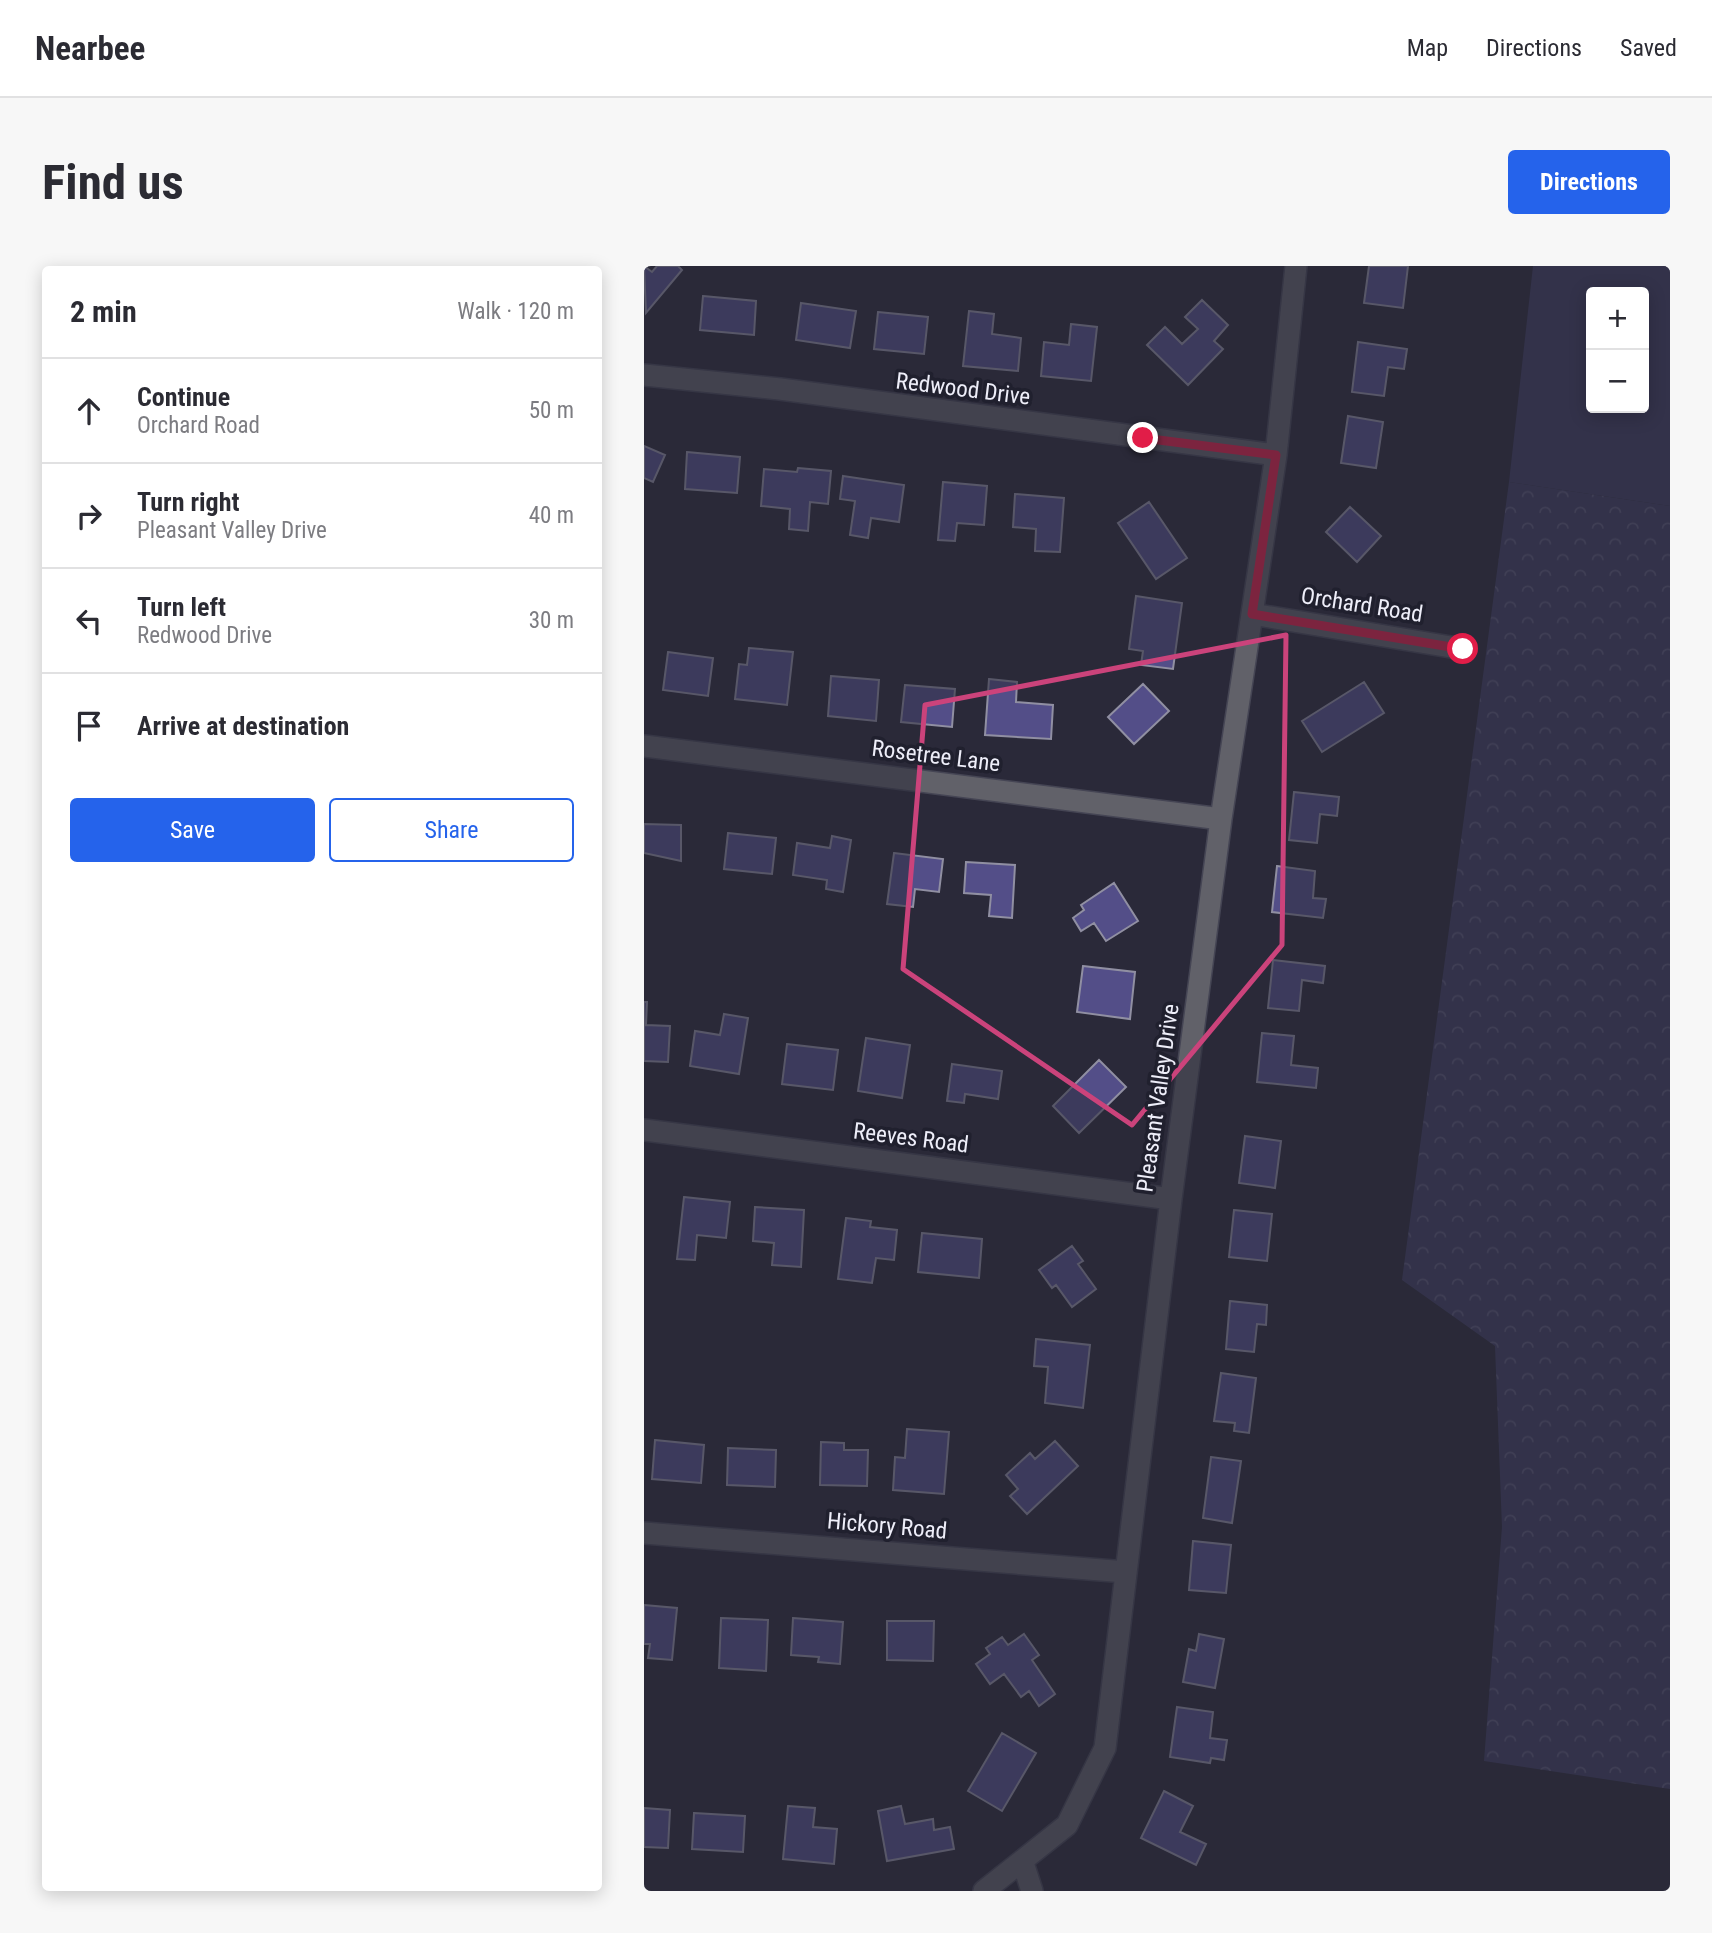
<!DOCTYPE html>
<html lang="en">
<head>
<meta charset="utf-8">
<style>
  body { margin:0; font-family:"Roboto Condensed",sans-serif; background:#f7f7f7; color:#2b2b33 }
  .controls { position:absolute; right:21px; top:21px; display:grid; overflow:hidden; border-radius:7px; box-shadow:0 4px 18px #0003 }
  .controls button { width:63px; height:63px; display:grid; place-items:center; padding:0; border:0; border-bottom:2px solid #e1e1e2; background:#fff; color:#2b2b33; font:35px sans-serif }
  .stop { position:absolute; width:21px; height:21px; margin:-16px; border:5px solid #e11d48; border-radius:50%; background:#fff }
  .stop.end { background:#e11d48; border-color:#fff; box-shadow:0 2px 7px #0008 }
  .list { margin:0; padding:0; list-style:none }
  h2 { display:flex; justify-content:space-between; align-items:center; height:91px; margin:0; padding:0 28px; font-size:30px }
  h2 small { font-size:23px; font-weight:400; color:#7c7c81 }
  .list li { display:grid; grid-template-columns:46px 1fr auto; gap:21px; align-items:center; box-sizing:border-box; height:105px; padding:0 28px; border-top:2px solid #e1e1e2 }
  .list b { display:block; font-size:26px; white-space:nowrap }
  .list p { margin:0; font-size:23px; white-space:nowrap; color:#7c7c81 }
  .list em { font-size:23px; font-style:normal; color:#7c7c81 }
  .actions { display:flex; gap:14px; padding:21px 28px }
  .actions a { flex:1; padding:16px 0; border:2px solid #2563eb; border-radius:7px; text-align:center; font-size:24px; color:#2563eb }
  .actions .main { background:#2563eb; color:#fff }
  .icon { flex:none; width:38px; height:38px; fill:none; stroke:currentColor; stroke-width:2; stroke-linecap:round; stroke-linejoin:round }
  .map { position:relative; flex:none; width:1026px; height:1625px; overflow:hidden; border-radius:7px }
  header { display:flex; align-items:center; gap:42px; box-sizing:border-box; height:98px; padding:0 35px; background:#fff; border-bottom:2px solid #e1e1e2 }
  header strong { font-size:33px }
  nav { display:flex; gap:38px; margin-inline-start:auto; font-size:24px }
  .intro { display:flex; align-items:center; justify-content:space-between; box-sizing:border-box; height:168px; padding:0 42px }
  h1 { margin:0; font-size:49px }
  .button { padding:18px 32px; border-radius:7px; background:#2563eb; color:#fff; font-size:24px; font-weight:700 }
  main { display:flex; gap:42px; padding:0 42px }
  aside { flex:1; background:#fff; border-radius:7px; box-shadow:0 4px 18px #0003 }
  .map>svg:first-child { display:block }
  .green { fill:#3f3d60; fill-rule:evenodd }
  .forest { fill:url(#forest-crowns) }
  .building { fill:#534e88; stroke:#908fa2; stroke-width:2 }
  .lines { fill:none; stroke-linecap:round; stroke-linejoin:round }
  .minor-casing { stroke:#454554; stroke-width:24 }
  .minor { stroke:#616169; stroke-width:21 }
  .route { stroke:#e11d48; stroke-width:9 }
  .marked { fill:none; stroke:#cb437b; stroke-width:5; stroke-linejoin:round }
  .labels { text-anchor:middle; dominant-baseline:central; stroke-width:7; stroke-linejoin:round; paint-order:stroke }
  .street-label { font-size:23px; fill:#eeeef9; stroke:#20202e }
</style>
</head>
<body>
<header>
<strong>Nearbee</strong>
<nav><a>Map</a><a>Directions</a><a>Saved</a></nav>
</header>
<div class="intro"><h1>Find us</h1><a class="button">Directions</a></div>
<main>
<aside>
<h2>2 min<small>Walk · 120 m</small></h2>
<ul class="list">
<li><svg class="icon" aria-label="ahead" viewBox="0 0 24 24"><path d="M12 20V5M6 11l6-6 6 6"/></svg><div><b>Continue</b><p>Orchard Road</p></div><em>50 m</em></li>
<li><svg class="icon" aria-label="right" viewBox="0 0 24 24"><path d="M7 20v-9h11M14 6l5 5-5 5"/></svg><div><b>Turn right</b><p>Pleasant Valley Drive</p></div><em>40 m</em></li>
<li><svg class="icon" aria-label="left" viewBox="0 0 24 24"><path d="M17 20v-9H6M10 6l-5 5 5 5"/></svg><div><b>Turn left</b><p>Redwood Drive</p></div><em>30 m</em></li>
<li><svg class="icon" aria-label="arrive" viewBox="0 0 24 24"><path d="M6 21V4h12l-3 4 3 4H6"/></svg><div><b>Arrive at destination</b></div></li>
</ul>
<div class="actions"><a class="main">Save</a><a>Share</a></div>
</aside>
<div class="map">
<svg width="1026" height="1625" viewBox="0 0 1026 1625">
  <defs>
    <pattern id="forest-crowns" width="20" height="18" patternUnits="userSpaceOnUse" patternTransform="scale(1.75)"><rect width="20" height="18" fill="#3f3d60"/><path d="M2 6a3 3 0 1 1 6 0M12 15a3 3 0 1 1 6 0" fill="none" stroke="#5b5978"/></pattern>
  </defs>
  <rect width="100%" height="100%" fill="#2a2939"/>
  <!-- green -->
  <path class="green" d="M889,0h137v240l-161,-24zM947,26h53v116h-53z"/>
  <!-- forest -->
  <path class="forest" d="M865,216l161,24v1283l-186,-28 18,-234 -7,-181 -93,-66z"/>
  <!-- building -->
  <path class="building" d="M0,0l8,6 5,-6h21l4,4 -36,43z
    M725,0h39l-5,42 -39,-5z
    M59,30l53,5 -2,34 -54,-5z
    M558,34l26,25 -14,16 9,8 -35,36 -41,-40 18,-18 17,17 16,-15 -13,-12z
    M157,37l55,8 -6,37 -54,-8z
    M325,45l25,3 -2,20 29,4 -3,33 -55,-5z
    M234,46l50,5 -4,37 -50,-5z
    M427,58l26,3 -6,54 -50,-5 3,-34 25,3z
    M714,76l49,7 -3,20 -16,-2 -4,29 -32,-4z
    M704,150l35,6 -7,46 -35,-5z
    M0,180l21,9 -12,27 -9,-4z
    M43,186l53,5 -3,36 -52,-4z
    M154,202l33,3 -3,33 -18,-2 -2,29 -19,-2 1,-20 -29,-3 3,-37 33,3z
    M199,210l61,9 -5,37 -28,-4 -3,20 -18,-3 5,-34 -15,-2z
    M299,216l44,4 -3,39 -27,-2 -2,18 -17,-1z
    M371,228l49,4 -4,54 -25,-1 1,-22 -23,-2z
    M505,236l38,56 -31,21 -38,-56z
    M706,241l31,29 -24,26 -31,-30z
    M492,330l46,7 -9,66 -32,-4 2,-14 -14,-2z
    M105,382l44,4 -6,53 -52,-6 4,-35 8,1z
    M24,386l45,6 -5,38 -45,-6z
    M187,410l48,4 -3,41 -48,-5z
    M345,413l28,3 -1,20 37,3 -2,34 -66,-4z
    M720,416l20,31 -62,39 -20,-31z
    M499,418l26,27 -35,33 -26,-27z
    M261,419l50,4 -3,38 -51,-5z
    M650,526l45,5 -2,19 -17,-2 -3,29 -28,-3z
    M0,558l37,1v36l-37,-8z
    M84,567l48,5 -4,36 -48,-5z
    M188,570l19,4 -8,52 -17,-3 1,-9 -34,-5 4,-32 33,5z
    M250,587l49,6 -4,33 -24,-3 -2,18 -26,-3z
    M322,596l49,3 -3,53 -23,-2 2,-21 -27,-2z
    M633,600l38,5 -2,27 13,1 -3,19 -51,-6z
    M470,617l24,38 -32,20 -12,-18 -13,8 -8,-13 11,-8 -3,-5z
    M629,694l52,6 -2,17 -21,-3 -3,31 -31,-3z
    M439,700l52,6 -5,47 -53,-7z
    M0,736h3l-1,23 24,1 -2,36 -24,-1z
    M80,748l24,4 -9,56 -49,-8 5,-35 25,4z
    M618,767l32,3 -3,29 27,3 -2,20 -59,-6z
    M222,772l44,7 -8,53 -44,-7z
    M143,778l51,6 -5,40 -51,-6z
    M455,794l27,27 -47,46 -26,-27z
    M308,798l50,7 -4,28 -33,-5 -1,9 -17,-2z
    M601,870l36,5 -6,47 -36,-5z
    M40,931l46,5 -4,36 -29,-3 -2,25 -18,-1z
    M111,941l49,3 -3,57 -29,-2 2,-22 -21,-2z
    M590,944l38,4 -5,47 -38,-4z
    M202,952l25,3 -1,6 27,3 -3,30 -18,-2 -4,25 -34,-4z
    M278,967l60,6 -3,39 -61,-6z
    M428,980l11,15 -5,3 18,25 -24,18 -16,-22 -4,3 -13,-18z
    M586,1035l37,4 -1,20 -9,-1 -3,28 -28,-3z
    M392,1073l54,6 -7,63 -38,-5 3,-36 -14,-1z
    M577,1107l35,5 -7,55 -15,-2 1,-8 -21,-2z
    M263,1163l42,3 -5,62 -51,-4 2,-33 10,1z
    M11,1174l49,5 -3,38 -49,-4z
    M411,1175l23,25 -51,48 -17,-18 8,-7 -12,-14 24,-22 5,6z
    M177,1176l23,1v7h24l-1,36 -47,-1z
    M84,1182l48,2 -1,37 -48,-2z
    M567,1191l30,4 -9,62 -29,-5z
    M549,1275l38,4 -5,48 -37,-3z
    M0,1339l33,3 -5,52 -24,-2 2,-14h-6z
    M77,1352l47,2 -2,51 -47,-3z
    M149,1352l50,4 -3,42 -22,-2 1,-5 -28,-2z
    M243,1355h47l-1,40 -46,-1z
    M380,1368l15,21 -7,5 23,34 -16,12 -10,-15 -8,6 -17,-23 -14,10 -14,-20 14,-10 -4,-6 16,-11 6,8z
    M555,1368l25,5 -9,49 -32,-6 6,-33 7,2z
    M533,1441l36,5 -3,26 17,2 -3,20 -13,-2 -1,5 -40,-6z
    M358,1467l34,20 -34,58 -34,-20z
    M520,1525l29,15 -13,26 26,12 -10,21 -55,-27z
    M144,1540l27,2 -2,19 24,2 -3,35 -51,-5z
    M257,1540l4,18 28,-5 1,11 16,-3 4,22 -67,12 -9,-50z
    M0,1542l26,2 -2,38 -24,-1z
    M50,1547l51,3 -2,36 -51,-3z"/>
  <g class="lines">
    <defs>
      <path id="minor" d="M0,109l136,14 496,66
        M608,348l211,35
        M0,480l577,73
        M0,864l527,69
        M0,1267l482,39
        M379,1597l9,28
        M340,1625l83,-66 38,-77 66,-549 50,-380 55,-364 20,-189"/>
    </defs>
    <!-- minor casing -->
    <use href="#minor" class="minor-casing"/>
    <!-- minor -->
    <use href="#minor" class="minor"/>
  </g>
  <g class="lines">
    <!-- route -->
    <path class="route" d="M499,172l133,17 -24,159 211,35"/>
  </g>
  <!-- marked area -->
  <path d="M0 0H1026V1625H0ZM642,369l-4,310 -150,180 -229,-156 22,-264z" fill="#2a2939" fill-opacity=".55" fill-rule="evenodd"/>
  <path class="marked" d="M642,369l-4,310 -150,180 -229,-156 22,-264z"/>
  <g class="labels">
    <!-- street labels -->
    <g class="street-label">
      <text transform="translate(319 123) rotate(7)">Redwood Drive</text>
      <text transform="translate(718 339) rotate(9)">Orchard Road</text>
      <text transform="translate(292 490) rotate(7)">Rosetree Lane</text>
      <text transform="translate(514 832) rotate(-82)">Pleasant Valley Drive</text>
      <text transform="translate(267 872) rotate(7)">Reeves Road</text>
      <text transform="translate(243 1260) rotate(5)">Hickory Road</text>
    </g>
  </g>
</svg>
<div class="controls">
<button>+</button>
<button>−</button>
</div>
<div class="stop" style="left:819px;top:383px"></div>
<div class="stop end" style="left:499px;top:172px"></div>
</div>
</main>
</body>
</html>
